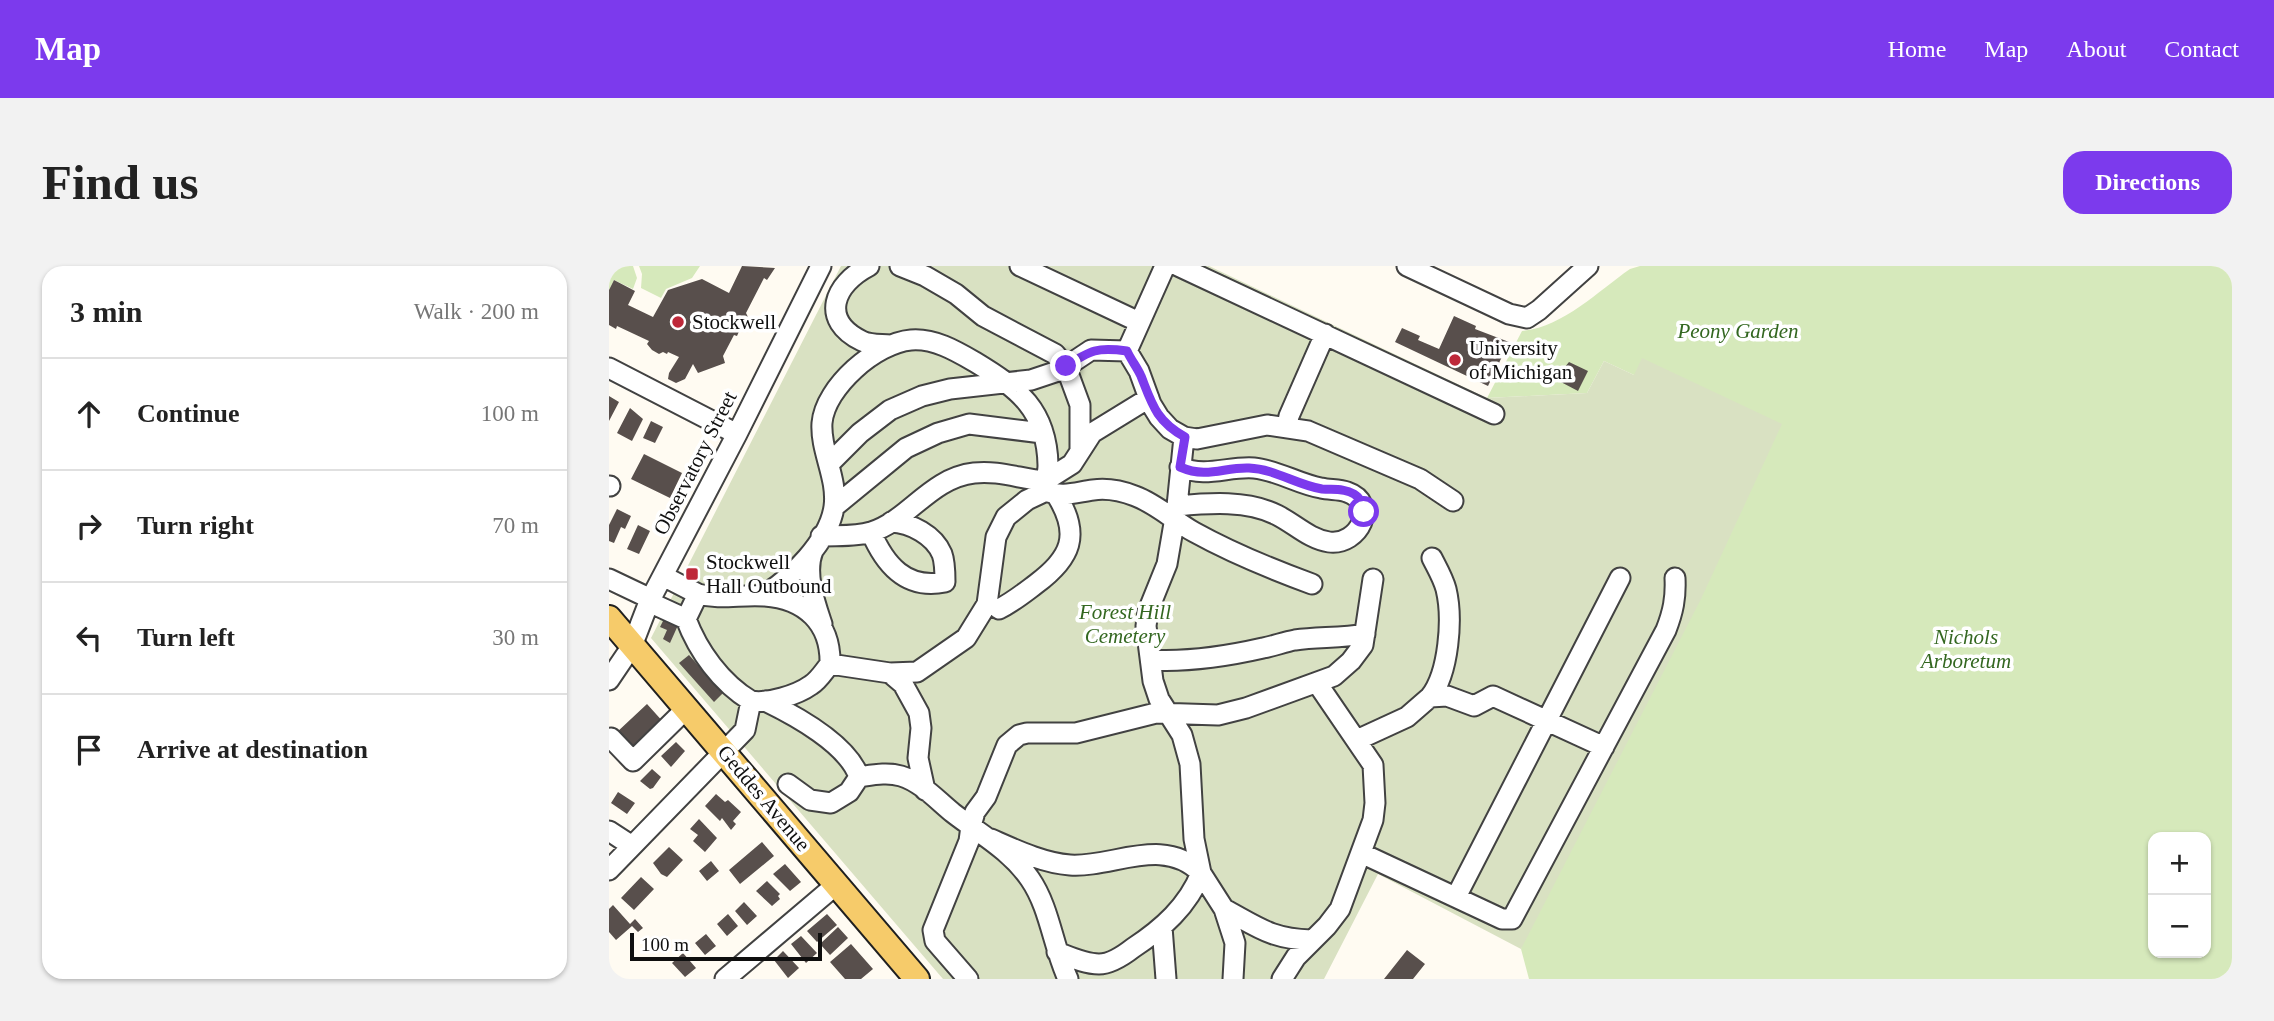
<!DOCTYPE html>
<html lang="en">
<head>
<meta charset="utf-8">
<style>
  body { margin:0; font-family:"Times New Roman",serif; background:#f2f2f2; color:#222 }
  .controls { position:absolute; right:21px; bottom:21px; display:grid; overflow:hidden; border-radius:14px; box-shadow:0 2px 5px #0004 }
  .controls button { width:63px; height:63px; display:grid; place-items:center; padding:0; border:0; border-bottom:2px solid #e0e0e0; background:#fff; color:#222; font:35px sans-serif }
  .scale { position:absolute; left:21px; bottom:18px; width:192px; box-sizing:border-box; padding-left:7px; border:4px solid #0f0f0f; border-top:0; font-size:19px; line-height:24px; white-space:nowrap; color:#0f0f0f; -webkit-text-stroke:5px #fff; paint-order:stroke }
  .stop { position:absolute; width:21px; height:21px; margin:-16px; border:5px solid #7c3aed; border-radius:50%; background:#fff }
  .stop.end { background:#7c3aed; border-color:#fff; box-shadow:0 2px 7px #0008 }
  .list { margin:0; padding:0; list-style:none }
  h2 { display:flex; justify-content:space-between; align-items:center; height:91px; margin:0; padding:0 28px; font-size:30px }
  h2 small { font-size:23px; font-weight:400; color:#767676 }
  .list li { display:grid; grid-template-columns:46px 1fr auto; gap:21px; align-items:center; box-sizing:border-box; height:112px; padding:0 28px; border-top:2px solid #e0e0e0 }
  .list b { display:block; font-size:26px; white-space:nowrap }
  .list em { font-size:23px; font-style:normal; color:#767676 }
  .icon { flex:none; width:38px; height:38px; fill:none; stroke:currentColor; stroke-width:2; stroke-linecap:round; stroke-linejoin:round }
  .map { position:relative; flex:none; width:1623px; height:713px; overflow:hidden; border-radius:21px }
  header { display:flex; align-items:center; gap:42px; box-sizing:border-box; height:98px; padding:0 35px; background:#7c3aed; color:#fff }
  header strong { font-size:33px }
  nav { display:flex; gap:38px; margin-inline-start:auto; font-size:24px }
  .intro { display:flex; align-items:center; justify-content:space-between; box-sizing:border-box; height:168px; padding:0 42px }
  h1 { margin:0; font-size:49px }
  .button { padding:18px 32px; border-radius:21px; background:#7c3aed; color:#fff; font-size:24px; font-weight:700 }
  main { display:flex; gap:42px; padding:0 42px }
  aside { flex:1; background:#fff; border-radius:21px; box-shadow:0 2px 5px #0004 }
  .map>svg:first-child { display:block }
  .green { fill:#d6e9bb; fill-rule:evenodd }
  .cemetery { fill:#d9e1c2 }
  .building { fill:#584f4c }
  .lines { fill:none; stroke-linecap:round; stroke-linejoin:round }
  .minor-casing { stroke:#424242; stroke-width:23 }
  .major-casing { stroke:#202020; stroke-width:28 }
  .minor { stroke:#fff; stroke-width:19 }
  .major { stroke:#f6cb6a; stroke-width:24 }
  .route { stroke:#7c3aed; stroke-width:9 }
  .poi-dot { fill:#be2839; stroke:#fff; stroke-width:2.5 }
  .labels { text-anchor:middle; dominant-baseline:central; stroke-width:7; stroke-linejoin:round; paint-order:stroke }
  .poi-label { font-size:21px; fill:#0f0f0f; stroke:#fff; text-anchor:start }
  .park-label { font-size:21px; font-style:italic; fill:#336720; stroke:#fff }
  .street-label { font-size:21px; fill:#0f0f0f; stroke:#fff }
</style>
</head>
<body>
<header>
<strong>Map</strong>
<nav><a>Home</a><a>Map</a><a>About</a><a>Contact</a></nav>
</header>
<div class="intro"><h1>Find us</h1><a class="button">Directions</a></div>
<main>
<aside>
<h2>3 min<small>Walk · 200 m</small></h2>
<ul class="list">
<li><svg class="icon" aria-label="ahead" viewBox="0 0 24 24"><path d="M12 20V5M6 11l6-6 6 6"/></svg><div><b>Continue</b></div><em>100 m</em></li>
<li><svg class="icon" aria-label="right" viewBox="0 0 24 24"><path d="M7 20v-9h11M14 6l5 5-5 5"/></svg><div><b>Turn right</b></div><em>70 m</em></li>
<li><svg class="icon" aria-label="left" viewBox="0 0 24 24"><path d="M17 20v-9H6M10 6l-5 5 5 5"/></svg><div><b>Turn left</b></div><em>30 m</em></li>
<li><svg class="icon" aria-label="arrive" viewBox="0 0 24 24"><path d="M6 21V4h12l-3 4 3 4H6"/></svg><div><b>Arrive at destination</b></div></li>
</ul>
</aside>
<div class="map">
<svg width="1623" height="713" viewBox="0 0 1623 713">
  <rect width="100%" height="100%" fill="#fffbf2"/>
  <!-- green -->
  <path class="green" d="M0,0h24l4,12 -4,11 -19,-9 -5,10z
    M30,0h61l-8,12 -26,11 -5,9 -20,-10 1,-14z
    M1031,0h592v713h-703l-8,-30 113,-574 -30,-14 -17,32 -100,5 35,-67c41,-4 75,-39 108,-62zM1544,571h53v116h-53z"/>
  <!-- cemetery -->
  <path class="cemetery" d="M232,0h368l278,132 100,-5 17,-32 30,14 8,-17 140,66 -81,175 -180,350 -143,-75 -54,105h-381l-292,-341z"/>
  <!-- building -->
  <path class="building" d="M133,0l33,2 -8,12 -3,-2 -18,35 3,6 -3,7 -5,1 -4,9 -3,-1 -11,21 2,7 -27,10 -5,-9 -8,15 -9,4 -8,-4 1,-6 10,-16 -11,-5 -1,2 -4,-2 -4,2 -7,-4 -5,-6 2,-3 -32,-15 -1,3 -7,-4v-35l5,-10 21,11 -7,14 25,12 15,-27 34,-11 27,14z
    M845,50l22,10 -1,3 34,13 -21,44 -93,-44 7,-14 18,8 -2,4 21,9z
    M960,96l19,9 -10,20 -19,-10 4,-7 -3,-1z
    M0,130l10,6 -10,19z
    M21,142l13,11 -11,22 -15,-8z
    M42,155l12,6 -8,16 -12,-5z
    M35,188l38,19 -12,25 -39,-19z
    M8,243l14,7 -6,13 -4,-2 -7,16 -5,-2v-16z
    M29,259l12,6 -11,23 -12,-5z
    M55,353l15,4 -9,20 -7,-4 4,-9 -7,-3z
    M80,389l34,38 -9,9 -35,-39z
    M38,438l18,20 -31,28 -18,-19z
    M67,476l9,9 -14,16 -10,-11z
    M43,503l9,8 -8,11 -3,1 -10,-8z
    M9,526l17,11 -8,11 -16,-11z
    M107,528l9,8 3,-2 13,12 -8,9 3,3 -5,6 -9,-12 -2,3 -15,-15z
    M90,553l18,19 -12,14 -12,-11 5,-6 -8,-6z
    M153,576l12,14 -34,28 -11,-14z
    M60,581l14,13 -16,17 -6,-3 -8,-11z
    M102,595l8,10 -12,10 -8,-10z
    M176,598l16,18 -11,9 -17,-17z
    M32,611l13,12 -20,21 -13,-12z
    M158,615l13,13 -2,2 2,3 -8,7 -16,-15z
    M135,636l13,14 -10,9 -12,-14z
    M4,639l17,19 5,-5 8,9 -5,4 -6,-6 -16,14 -7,-8v-23z
    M119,648l10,12 -11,10 -10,-12z
    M218,648l10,11 -20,17 -10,-11z
    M229,661l10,11 -18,17 -10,-11z
    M97,668l10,12 -11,9 -10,-12z
    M192,670l16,17 -11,10 -15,-19z
    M242,678l22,25 -12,10h-16l-15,-17z
    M798,684l18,14 -12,15h-29z
    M174,685l16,17 -11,10 -14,-18z
    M74,687l13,15 -11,9 -13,-14z"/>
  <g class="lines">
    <defs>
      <path id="minor" d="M260,0c-35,18 -50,54 -7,75 8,4 19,3 28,4
        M291,0l25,10 31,18 27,22 72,38 11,13 14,38v44
        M411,0l119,56
        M556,0l-38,85 12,20 12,33 8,13 11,12 14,8 13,2 70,-14 41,6 112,48 33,22
        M569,0l316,148
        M798,0l102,48 18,4 12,-8 49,-44
        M0,102l128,66
        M678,160l2,-10 36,-82
        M575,171l-7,69 -10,58 -19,47 -2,15 7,55 6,18 23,36 8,29 4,75 7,34 23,36 11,34 -2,36
        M221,197l30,-30 30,-23 32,-14 28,-7 81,-9 30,-10 30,-20 36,1
        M0,220h1
        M568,240c32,-3 71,-6 100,9 18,9 32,24 52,27 30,4 51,-39 18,-50 -8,-3 -17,-2 -26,-4 -23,-4 -44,-18 -67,-20 -26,-2 -48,10 -74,-1
        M225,241l72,-59 32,-15 31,-9 73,9
        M262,266c14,33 35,58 74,50 0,-9 0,-20 -3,-28 -8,-19 -31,-31 -51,-32
        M212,270c16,-1 35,1 50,-4 37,-11 59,-54 103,-59 24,-3 47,6 71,8l27,-17 20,-31 57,-35
        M204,285c-9,22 2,52 9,73
        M54,310l35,18
        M0,313l42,20
        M153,330c29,-17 67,-55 72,-89 4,-29 -14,-56 -12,-84 3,-36 54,-80 89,-83 23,-2 45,11 64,22 43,26 72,48 73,103 0,9 -3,16 -2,26 16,7 31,1 47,-1 14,-2 29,1 42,6 22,8 39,25 59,36 38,21 77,37 118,52
        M40,336l37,17
        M390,343c14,-7 25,-16 37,-25 35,-26 45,-49 21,-88
        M542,394c36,2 77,-4 112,-12 11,-2 21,-6 32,-8 23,-3 47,-2 70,-6
        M221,398l60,9 27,-1 49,-34 21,-34 9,-67 10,-20 21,-17 19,-9
        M281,407l13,11 16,29 2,15 -3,30 7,32
        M0,414l23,-34 17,-44 88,-168 84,-168
        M821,431c19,-24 23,-79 16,-108 -3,-11 -9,-21 -14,-31
        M156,435c29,14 83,43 94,76l-10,15 -18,11 -21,-3 -22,-16
        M2,472l22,23 54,-53
        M748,474l50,-23 23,-20 17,-1 27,10 19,-10 111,51
        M250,511c14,-2 28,-5 42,-1 20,6 36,24 52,37 27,21 57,37 77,66 20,29 23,68 38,100
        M0,565l23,15
        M382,573c25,11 52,24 79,26 43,3 93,-30 131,8 -13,33 -39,56 -68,75 -9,7 -23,16 -34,16 -14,0 -29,-7 -42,-12
        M752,587l141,66h10l154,-289c7,-18 10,-32 9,-52
        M0,604l136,-140 6,-29c-30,-18 -53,-50 -65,-82l12,-25c22,6 44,0 67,2 40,3 66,27 65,68 -6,7 -11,16 -19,21 -14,10 -43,19 -60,16
        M847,631l164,-319
        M615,643c34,18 47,30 87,31
        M553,661l4,52
        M116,713l112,-95
        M359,713l-33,-38 -2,-11 36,-89 2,-15 4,-14 11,-15 21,-52 12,-10 8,-2h49l80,-20 62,2 28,-7 88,-32 17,-15 12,-16 10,-66
        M673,713l14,-22 31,-31 13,-17 33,-89 2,-17 -2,-38 -56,-82"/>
      <path id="major" d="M0,352l308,361"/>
    </defs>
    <!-- minor casing -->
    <use href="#minor" class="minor-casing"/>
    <!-- major casing -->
    <use href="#major" class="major-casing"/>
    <!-- minor -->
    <use href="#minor" class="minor"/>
    <!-- major -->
    <use href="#major" class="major"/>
  </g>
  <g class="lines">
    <!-- route -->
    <path class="route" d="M457,100c25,-16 31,-19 61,-15 4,9 10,16 14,25 11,28 15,45 44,61l-5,30c28,12 43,0 69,1 26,1 48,17 73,21 11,1 22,-1 32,5 7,4 8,11 10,18"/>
  </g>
  <!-- markers -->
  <g class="poi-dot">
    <circle cx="69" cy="56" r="7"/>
    <circle cx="846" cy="94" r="7"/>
    <rect x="76" y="301" width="14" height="14" rx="3.5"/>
  </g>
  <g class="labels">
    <!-- poi labels -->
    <g class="poi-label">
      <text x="83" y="56">Stockwell</text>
      <text x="860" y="82">University<tspan x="860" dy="24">of Michigan</tspan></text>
      <text x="97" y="296">Stockwell<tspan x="97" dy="24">Hall Outbound</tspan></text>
    </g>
    <!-- park labels -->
    <g class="park-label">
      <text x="1129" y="65">Peony Garden</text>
      <text x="516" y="346">Forest Hill<tspan x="516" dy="24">Cemetery</tspan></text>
      <text x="1357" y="371">Nichols<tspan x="1357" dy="24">Arboretum</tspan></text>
    </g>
    <!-- street labels -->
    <g class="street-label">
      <text transform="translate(86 197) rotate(-63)">Observatory Street</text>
      <text transform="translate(155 532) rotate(50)">Geddes Avenue</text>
    </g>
  </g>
</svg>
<div class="controls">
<button>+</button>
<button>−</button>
</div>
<div class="scale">100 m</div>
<div class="stop" style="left:755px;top:246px"></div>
<div class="stop end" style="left:457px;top:100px"></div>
</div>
</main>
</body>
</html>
